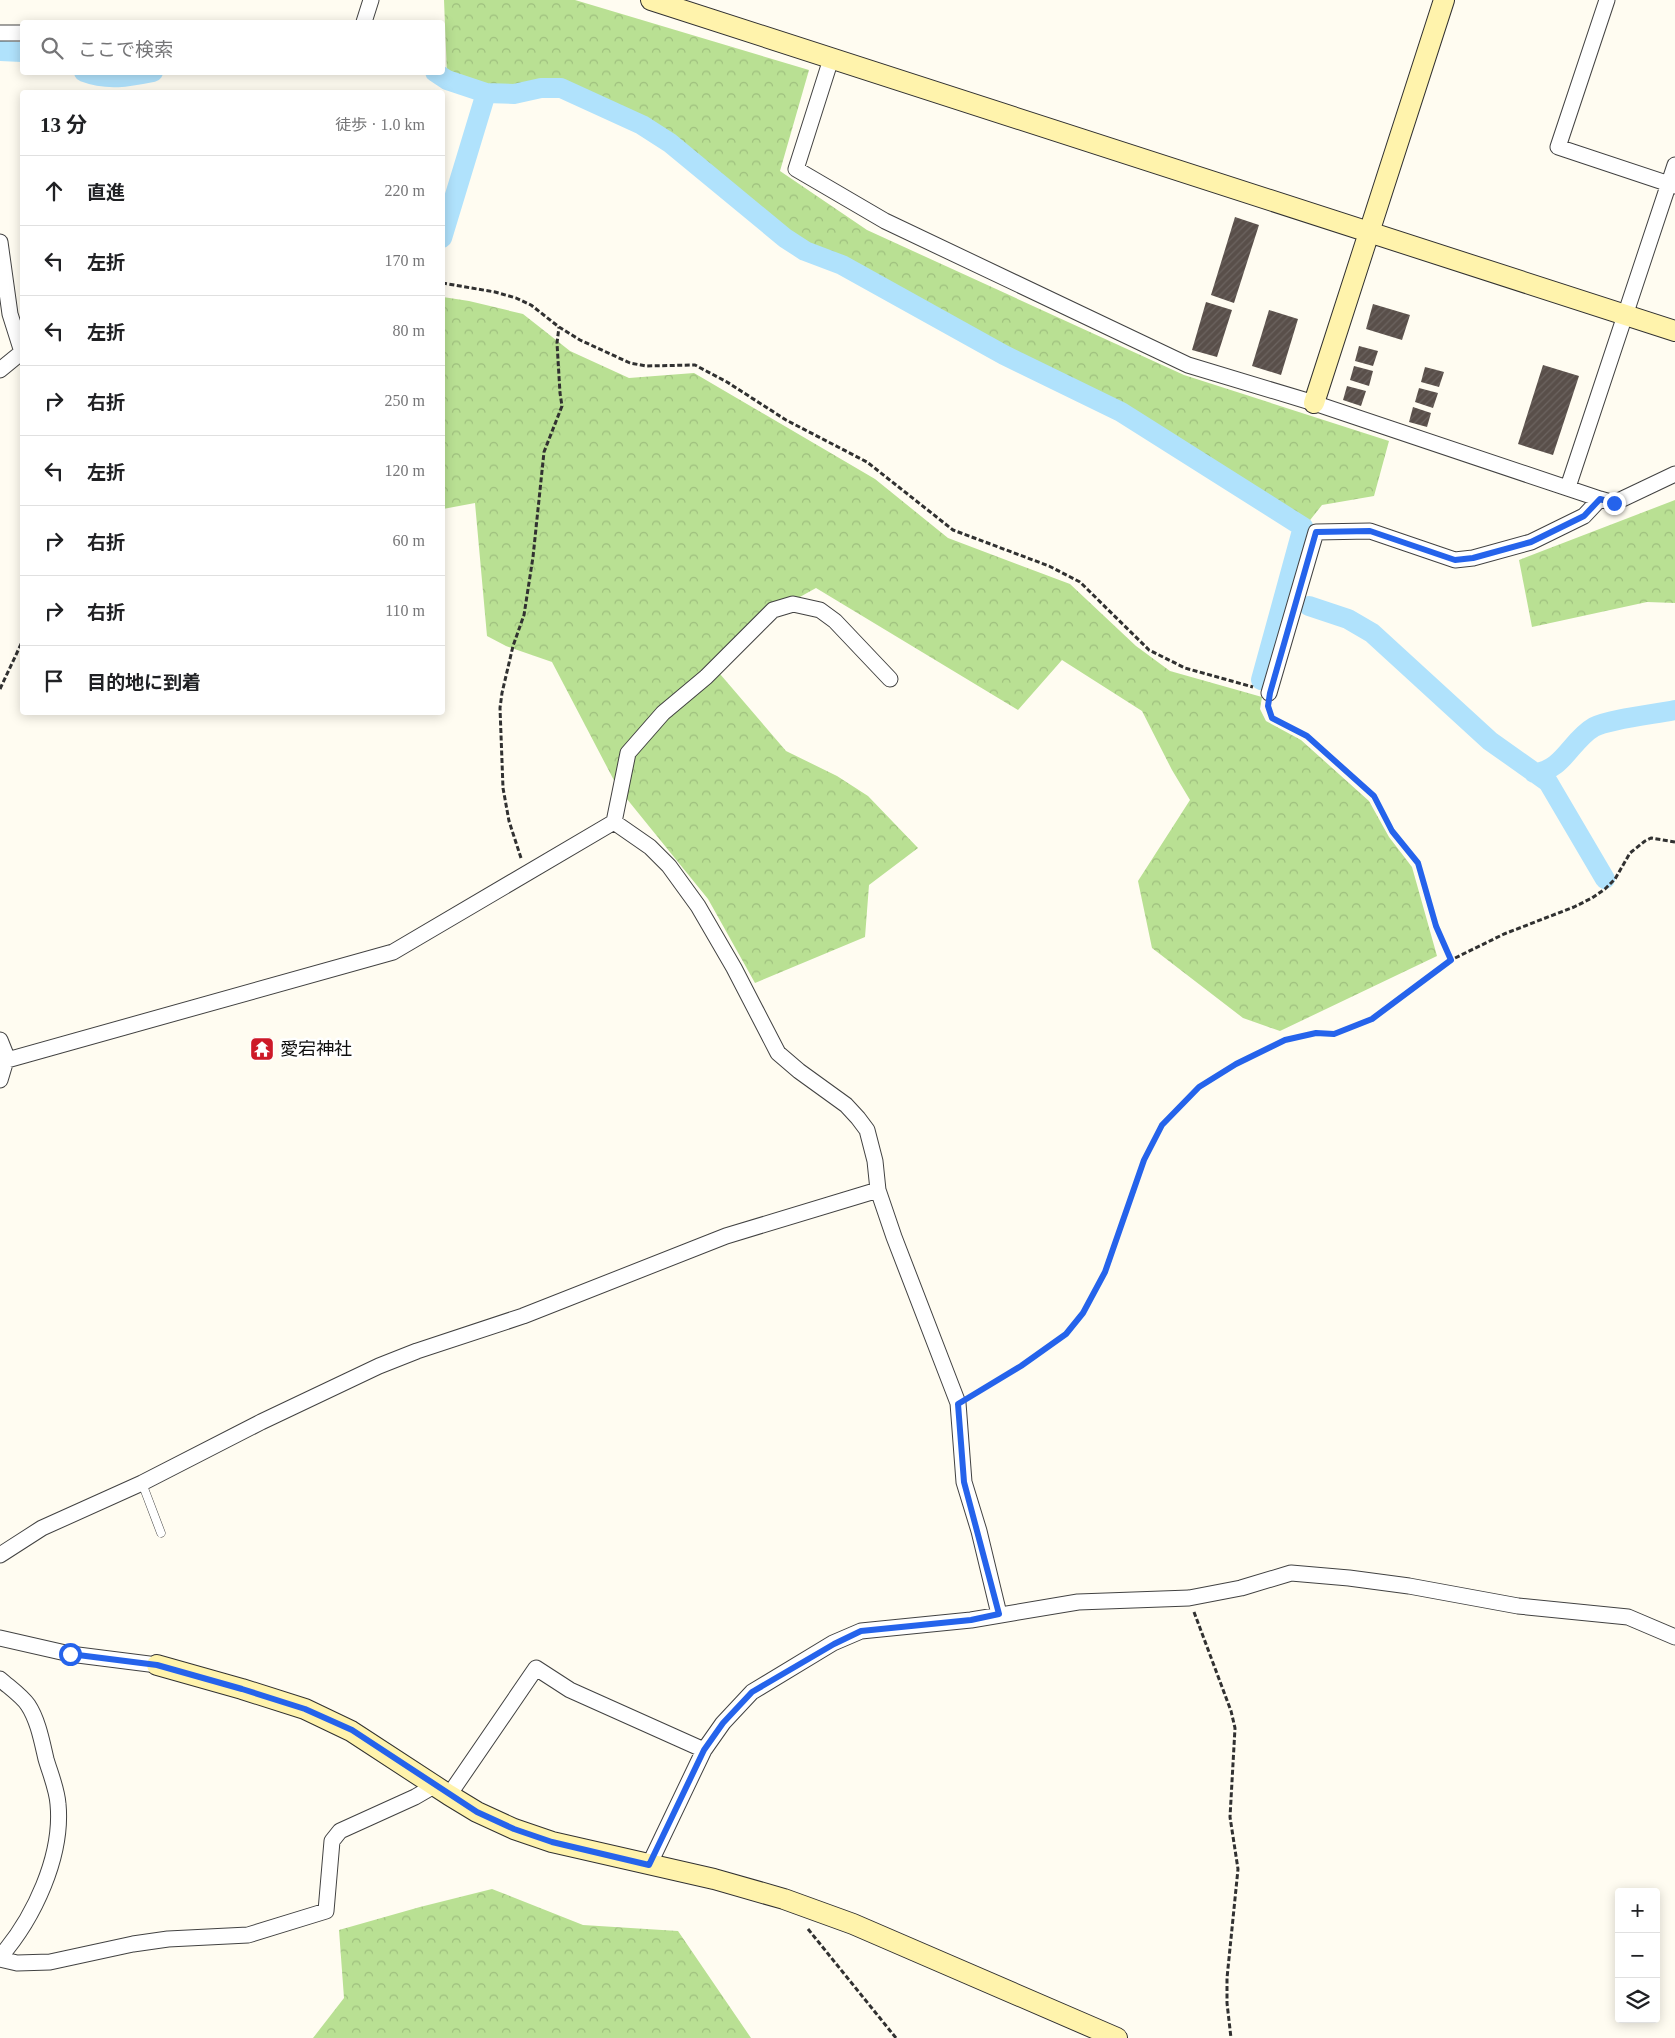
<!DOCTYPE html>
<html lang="ja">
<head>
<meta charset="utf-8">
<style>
  body { margin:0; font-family:"Times New Roman","Noto Sans JP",serif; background:#f2f2f2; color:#202124 }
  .controls { position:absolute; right:15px; bottom:15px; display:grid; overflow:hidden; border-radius:5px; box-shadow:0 2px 12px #0003 }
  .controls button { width:45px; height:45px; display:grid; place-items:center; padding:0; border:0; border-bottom:1px solid #e0e0e0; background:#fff; color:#202124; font:25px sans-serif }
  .stop { position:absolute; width:15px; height:15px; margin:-11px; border:4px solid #2563eb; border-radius:50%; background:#fff }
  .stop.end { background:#2563eb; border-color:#fff; box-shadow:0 1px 5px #0008 }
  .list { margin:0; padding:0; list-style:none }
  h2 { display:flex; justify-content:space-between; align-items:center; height:65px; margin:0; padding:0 20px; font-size:21px }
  h2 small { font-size:16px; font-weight:400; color:#757577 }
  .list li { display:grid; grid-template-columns:32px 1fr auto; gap:15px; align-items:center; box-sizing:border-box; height:70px; padding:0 20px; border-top:1px solid #e0e0e0 }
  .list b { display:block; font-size:19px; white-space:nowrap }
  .list em { font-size:16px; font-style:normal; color:#757577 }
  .icon { flex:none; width:28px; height:28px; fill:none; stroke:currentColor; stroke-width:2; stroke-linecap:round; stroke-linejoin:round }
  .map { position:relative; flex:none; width:1675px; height:2038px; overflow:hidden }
  .search { position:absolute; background:#fff; box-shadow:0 2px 12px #0003; left:20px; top:20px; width:425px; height:55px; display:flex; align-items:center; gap:12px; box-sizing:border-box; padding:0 18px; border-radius:5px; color:#757577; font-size:19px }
  .panel { position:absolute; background:#fff; box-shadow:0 2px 12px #0003; left:20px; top:90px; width:425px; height:625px; border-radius:5px }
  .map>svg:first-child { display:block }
  .forest { fill:url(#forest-crowns) }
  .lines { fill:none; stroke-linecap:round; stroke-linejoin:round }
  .canal { stroke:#b0e2fc; stroke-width:20 }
  .building { fill:url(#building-hatch) }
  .lane-casing { stroke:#424242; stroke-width:9 }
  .street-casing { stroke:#424242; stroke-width:17 }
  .secondary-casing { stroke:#313131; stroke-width:22 }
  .path { stroke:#313131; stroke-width:3; stroke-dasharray:5 2.5; stroke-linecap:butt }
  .lane { stroke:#fff; stroke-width:8 }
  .street { stroke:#fff; stroke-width:15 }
  .secondary { stroke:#fff3ac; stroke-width:20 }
  .route { stroke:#2563eb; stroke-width:6 }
  .labels { text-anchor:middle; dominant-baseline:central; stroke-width:5; stroke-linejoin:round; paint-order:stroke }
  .poi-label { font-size:18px; fill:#0f0f0f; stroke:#fff; text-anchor:start }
</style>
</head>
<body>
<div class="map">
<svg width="1675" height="2038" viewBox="0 0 1675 2038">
  <defs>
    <pattern id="forest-crowns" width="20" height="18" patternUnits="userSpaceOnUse" patternTransform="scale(1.25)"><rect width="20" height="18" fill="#b9e093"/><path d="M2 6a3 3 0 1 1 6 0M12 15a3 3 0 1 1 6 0" fill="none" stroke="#9ebf7e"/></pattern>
    <pattern id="building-hatch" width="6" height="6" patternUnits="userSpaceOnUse" patternTransform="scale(1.25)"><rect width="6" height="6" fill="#594f4a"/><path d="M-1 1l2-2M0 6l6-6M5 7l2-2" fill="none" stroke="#6c6460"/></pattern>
  </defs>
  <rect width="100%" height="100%" fill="#fffcf1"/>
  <!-- forest -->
  <path class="forest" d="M444,0h131l234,70 -29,101 87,59 317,145 205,66 -15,55 -52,9 -15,19 -184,-116 -121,-59 -157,-89 -36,-14 -21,-12 -118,-99 -29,-18 -79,-36 -22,1 -28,7 -29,-1 -36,-13z
    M443,297l26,4 54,13 47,37 59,27 65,-5 181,106 73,59 122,46 66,62 34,25 92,26 -2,12 6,12 35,19 68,61 20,36 23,30 25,89 -157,75 -37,-13 -91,-70 -14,-67 52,-81 -18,-30 -30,-59 -80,-51 -44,50 -202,-122 -27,15 -75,64 72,84 51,25 31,20 50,52 -49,37 -4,52 -110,46 -47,-84 -90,-111 -66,-126 -46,-16 -19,-10 -12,-133 -32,6z
    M1675,500v103l-28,-1 -115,25 -13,-67z
    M492,1889l91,36 95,6 73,107h-438l31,-40 -5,-68 81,-23z"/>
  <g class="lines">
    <!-- canal -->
    <path class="canal" d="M0,51l22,1
      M84,72c24,9 44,5 69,0
      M435,72l12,8 39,13 28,1 27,-6h20l81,37 28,18 115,95 20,13 37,14 162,90 117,57 182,115 -42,153
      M442,238l44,-145
      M1309,606l39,13 24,14 118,108 58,41 57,97
      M1534,773c29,-2 37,-33 60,-46 16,-8 62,-13 81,-17"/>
  </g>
  <!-- building -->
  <path class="building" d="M1235,217l24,8 -25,78 -23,-8z
    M1206,302l26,8 -15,47 -25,-7z
    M1373,304l37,11 -8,25 -36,-11z
    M1269,310l29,9 -17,56 -29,-9z
    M1359,346l19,5 -5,15 -18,-5z
    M1543,365l36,11 -26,79 -35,-11z
    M1354,366l19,5 -4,15 -19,-6z
    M1425,367l19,5 -5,15 -18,-5z
    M1347,386l19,5 -5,15 -18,-6z
    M1419,388l19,5 -5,15 -18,-6z
    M1413,407l18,6 -4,14 -18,-5z"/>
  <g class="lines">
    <defs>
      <path id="lane" d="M142,1483l19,50"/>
      <path id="street" d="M1607,0l-49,147 117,39
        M364,22l7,-22
        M0,33h22
        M831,59l-35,110 89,52 303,144 126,38 286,96 14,4 61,-29
        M0,242l10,72 12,38 -22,18
        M1568,487l107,-322
        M1269,693l47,-161 54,-1 85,29 18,-2 58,-16 53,-26 16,-17
        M614,822l36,25 19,19 29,40 36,62 44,85 21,18 47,34 12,13 9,12 8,31 3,29 16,47 64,166 6,79 15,49 20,83
        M0,1040l8,20
        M0,1062l393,-110 221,-130 14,-69 35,-40 43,-36 67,-67 20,-6 27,6 15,11 55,58
        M0,1080l6,-20
        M0,1555l42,-27 100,-45 119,-61 118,-56 38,-15 106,-35 203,-80 152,-46
        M0,1638l70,16 87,11
        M0,1679c9,8 22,17 28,26 10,15 14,37 18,54 4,14 11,30 12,45 5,52 -24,114 -58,153
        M449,1795l87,-127 34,22 134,60
        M649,1865l55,-115 19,-27 29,-31 81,-49 28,-12 110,-11 107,-18 111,-4 52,-10 50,-15 58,5 60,8 109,20 110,11 47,20
        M0,1959l17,4 33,-1 83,-18 35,-5 80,-4 78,-24 6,-70 8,-10 75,-34 19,-11"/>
      <path id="secondary" d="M651,0l1024,331
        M1314,403l130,-403
        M157,1665l85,24 63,20 46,22 98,64 28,17 37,17 38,13 162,37 70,20 69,25 264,114"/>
    </defs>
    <!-- lane casing -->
    <use href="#lane" class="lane-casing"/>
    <!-- street casing -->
    <use href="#street" class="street-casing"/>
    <!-- secondary casing -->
    <use href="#secondary" class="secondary-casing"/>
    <!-- path -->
    <path class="path" d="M442,283l53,9 21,6 15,7 28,22 21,13 50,23 16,3 49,-1 32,17 59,38 81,42 86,68 96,36 31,16 69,68 36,18 68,19
      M0,689l22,-47
      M1269,709l3,9 35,18 66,60 19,35 26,32 18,63 15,34
      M521,858l-12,-37 -6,-33 -3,-80 2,-15 11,-47 11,-31 9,-58 11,-105 18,-46 -2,-13 -3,-50 2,-16
      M971,1396l50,-30 45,-32 17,-21 22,-41 39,-112 18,-35 37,-38 37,-23 49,-24 31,-7 18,1 38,-15 79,-59 53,-26 70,-27 18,-9 13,-9 10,-10 15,-26 15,-12 6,-3 24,4
      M1194,1612l37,99 4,17 -5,89 8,52 -11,109v25l4,35
      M808,1929l88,109"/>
    <!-- lane -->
    <use href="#lane" class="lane"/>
    <!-- street -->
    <use href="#street" class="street"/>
    <!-- secondary -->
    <use href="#secondary" class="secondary"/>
  </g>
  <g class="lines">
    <!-- route -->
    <path class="route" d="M70,1654l87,11 85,24 63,20 47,21 125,82 37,17 38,13 97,23 55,-115 19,-27 29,-31 82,-48 27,-13 110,-11 28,-6 -35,-132 -6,-78 63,-38 45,-32 17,-21 22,-41 39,-112 18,-35 37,-38 37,-23 49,-24 31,-7 18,1 38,-15 79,-59 -15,-34 -18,-63 -26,-32 -18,-35 -67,-60 -35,-18 -4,-12 2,-13 46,-161 54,-1 85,29 18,-2 58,-16 53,-26 16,-17 14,4"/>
  </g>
  <!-- icons -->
  <defs>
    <symbol id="temple-square" viewBox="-11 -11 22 22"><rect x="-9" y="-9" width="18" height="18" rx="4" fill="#cd1928" stroke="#fff"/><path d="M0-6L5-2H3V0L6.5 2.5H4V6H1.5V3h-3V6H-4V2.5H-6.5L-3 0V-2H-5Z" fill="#fff"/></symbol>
  </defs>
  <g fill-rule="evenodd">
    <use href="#temple-square" x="248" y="1035" width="28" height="28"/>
  </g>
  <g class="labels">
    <!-- poi labels -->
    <g class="poi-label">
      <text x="280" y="1049">愛宕神社</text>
    </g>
  </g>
</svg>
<div class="controls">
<button>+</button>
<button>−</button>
<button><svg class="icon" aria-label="layers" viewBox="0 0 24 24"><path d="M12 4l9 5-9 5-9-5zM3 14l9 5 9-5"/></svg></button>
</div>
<div class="stop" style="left:70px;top:1654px"></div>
<div class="stop end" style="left:1614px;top:503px"></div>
<div class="search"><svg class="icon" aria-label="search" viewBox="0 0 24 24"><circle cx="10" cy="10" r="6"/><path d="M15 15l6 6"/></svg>ここで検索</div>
<section class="panel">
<h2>13 分<small>徒歩 · 1.0 km</small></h2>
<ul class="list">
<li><svg class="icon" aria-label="ahead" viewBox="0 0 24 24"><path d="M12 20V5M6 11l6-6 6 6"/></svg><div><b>直進</b></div><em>220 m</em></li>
<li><svg class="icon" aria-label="left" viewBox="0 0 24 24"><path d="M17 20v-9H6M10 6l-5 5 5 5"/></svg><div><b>左折</b></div><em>170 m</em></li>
<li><svg class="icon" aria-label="left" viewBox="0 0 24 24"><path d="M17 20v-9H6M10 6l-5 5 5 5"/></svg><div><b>左折</b></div><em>80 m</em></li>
<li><svg class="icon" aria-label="right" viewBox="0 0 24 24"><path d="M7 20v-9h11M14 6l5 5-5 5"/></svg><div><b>右折</b></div><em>250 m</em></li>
<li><svg class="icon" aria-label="left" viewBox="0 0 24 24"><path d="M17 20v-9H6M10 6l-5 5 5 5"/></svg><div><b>左折</b></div><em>120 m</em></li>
<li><svg class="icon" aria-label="right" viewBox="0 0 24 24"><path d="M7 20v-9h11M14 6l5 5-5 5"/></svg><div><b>右折</b></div><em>60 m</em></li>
<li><svg class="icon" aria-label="right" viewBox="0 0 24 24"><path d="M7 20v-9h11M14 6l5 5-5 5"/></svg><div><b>右折</b></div><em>110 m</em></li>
<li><svg class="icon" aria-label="arrive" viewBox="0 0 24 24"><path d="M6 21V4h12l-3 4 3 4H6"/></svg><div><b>目的地に到着</b></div></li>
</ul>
</section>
</div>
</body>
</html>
